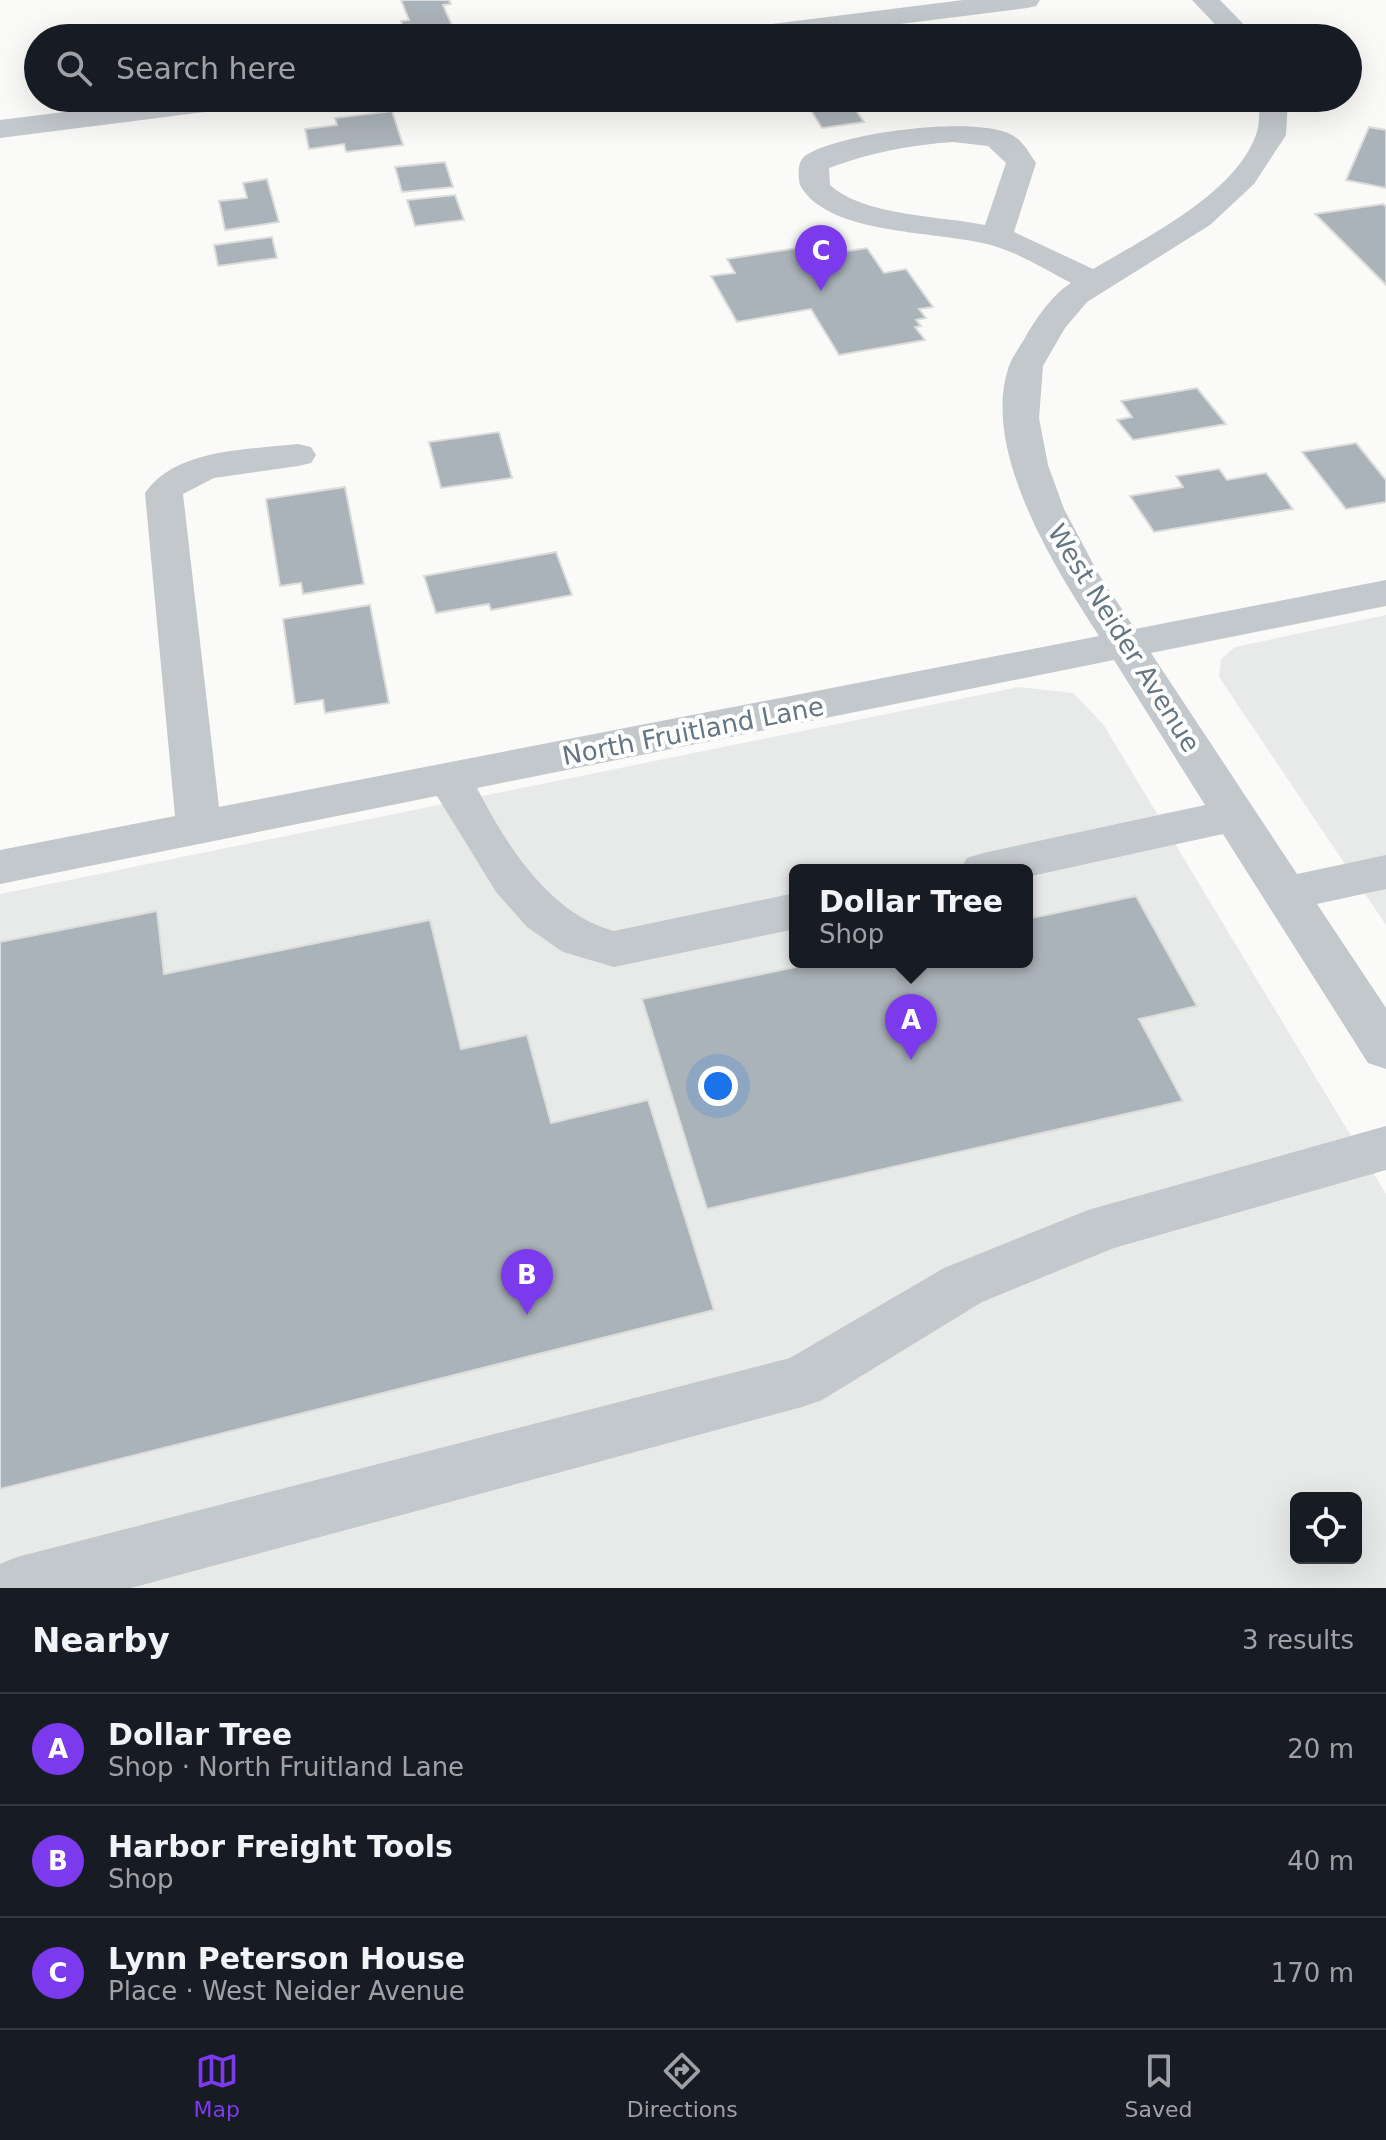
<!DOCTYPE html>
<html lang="en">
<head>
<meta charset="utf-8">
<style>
  body { margin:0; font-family:"DejaVu Sans",sans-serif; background:#242831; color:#f1f3f6 }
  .controls { position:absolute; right:24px; bottom:24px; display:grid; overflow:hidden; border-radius:12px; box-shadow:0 8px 32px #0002 }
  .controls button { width:72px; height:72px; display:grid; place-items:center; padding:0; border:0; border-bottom:2px solid #363941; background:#171b24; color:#f1f3f6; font:40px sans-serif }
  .you { position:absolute; left:718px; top:1086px; width:28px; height:28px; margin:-20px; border:6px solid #fff; border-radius:50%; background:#1a73e8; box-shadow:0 0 0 12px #1a73e833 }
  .badge { display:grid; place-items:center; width:52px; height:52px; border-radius:50%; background:#7c3aed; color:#fff; font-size:26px; font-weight:700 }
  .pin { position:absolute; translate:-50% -66px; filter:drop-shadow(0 2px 4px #0008) }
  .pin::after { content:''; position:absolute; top:42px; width:28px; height:24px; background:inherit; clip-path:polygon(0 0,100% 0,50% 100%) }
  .popup { position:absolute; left:789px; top:864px; width:244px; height:104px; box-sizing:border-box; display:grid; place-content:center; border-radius:12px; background:#171b24; filter:drop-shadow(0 2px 6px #0005); font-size:26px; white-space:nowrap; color:#9ea1a6 }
  .popup b { font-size:30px; color:#f1f3f6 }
  .popup::after { content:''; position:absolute; left:50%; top:100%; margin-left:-16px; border:16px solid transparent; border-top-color:#171b24 }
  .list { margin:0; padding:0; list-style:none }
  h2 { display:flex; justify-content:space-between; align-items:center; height:104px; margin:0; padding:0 32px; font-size:34px }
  h2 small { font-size:26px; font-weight:400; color:#9ea1a6 }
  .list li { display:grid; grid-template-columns:52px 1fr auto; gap:24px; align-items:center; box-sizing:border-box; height:112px; padding:0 32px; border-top:2px solid #363941 }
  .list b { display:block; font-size:30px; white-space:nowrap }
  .list p { margin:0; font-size:26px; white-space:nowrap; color:#9ea1a6 }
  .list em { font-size:26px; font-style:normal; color:#9ea1a6 }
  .icon { flex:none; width:44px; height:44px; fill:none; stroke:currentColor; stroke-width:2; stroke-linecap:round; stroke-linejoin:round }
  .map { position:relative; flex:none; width:1386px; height:1588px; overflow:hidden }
  .search { position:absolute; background:#171b24; box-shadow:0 8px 32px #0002; left:24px; right:24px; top:24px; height:88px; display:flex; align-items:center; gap:20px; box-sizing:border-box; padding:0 28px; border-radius:44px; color:#9ea1a6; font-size:30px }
  .sheet { height:440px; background:#171b24 }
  nav { display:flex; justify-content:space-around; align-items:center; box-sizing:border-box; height:112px; border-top:2px solid #363941; background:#171b24; font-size:22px; color:#9ea1a6 }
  nav a { display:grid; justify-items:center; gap:4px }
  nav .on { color:#7c3aed }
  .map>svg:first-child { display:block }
  .built { fill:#e8e9e9; fill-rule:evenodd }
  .building { fill:#aab3b9; stroke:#dcdcda; stroke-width:2 }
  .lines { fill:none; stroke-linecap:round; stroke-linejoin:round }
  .minor { fill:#c3c8cc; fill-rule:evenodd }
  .labels { text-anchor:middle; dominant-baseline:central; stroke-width:8; stroke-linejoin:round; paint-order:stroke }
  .street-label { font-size:26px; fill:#657683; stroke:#fff }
</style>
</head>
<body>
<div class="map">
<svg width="1386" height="1588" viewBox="0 0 1386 1588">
  <rect width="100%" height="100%" fill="#fafaf8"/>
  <!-- built -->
  <path class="built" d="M1386,615v310l-167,-248 2,-18 14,-12z
    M1019,687l54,6 30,31 283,470v394h-1386v-694zM795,870h232v92h-232zM1296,1498h60v60h-60z"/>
  <!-- building -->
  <path class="building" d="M401,0h48l2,4 -8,1 11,25 -48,6 -5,-15 8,-1z
    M1076,28l6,6 15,-2 6,6h8h-112z
    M757,98h135l-41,5 13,19 -42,6 -14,-22 -26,4 -7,-12z
    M392,111l11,34 -57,7 -2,-8 -35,5 -4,-20 32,-4 -2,-7z
    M1369,127l17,3v58l-40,-8z
    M445,162l8,25 -51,5 -7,-25z
    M267,179l12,43 -54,8 -6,-29 28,-3 -4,-15z
    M455,195l9,25 -49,6 -8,-26z
    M1383,204l3,3v78l-71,-71z
    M272,237l5,21 -59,8 -4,-21z
    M829,243l7,10 31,-5 17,25 22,-4 27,38 -14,2 7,9 -10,2 5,6 -6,1 10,13 -86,15 -28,-46 -74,13 -26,-46 24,-3 -8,-14z
    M1197,388l29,36 -93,16 -16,-20 15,-3 -11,-16z
    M499,432l13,46 -71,10 -12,-46z
    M1356,443l30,37v22l-40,7 -44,-57z
    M1219,469l8,11 39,-7 27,36 -139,23 -24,-36 53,-9 -7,-11z
    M345,487l19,97 -61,10 -2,-11 -21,3 -14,-87z
    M556,552l16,43 -81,15 -2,-6 -53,9 -12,-37z
    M370,605l19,98 -64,10 -2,-13 -28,4 -12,-85z
    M1136,896l61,110 -58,13 44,82 -476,108 -65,-210 178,-37h207v-43z
    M157,911l7,63 266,-54 31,129 66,-14 24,88 97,-23 66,210 -714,179v-547z"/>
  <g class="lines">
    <!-- minor -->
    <path class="minor" d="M963,0h77l-4,6 -9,2 -239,30h-79l4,-6 10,-2z
      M1192,0h28l37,38h-29z
      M176,98h82l-4,6 -10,3 -244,31v-18z
      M1260,98h28l-2,37 -32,49 -44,41 -123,77 -22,26 -22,38 -4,52 9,47 16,44 34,64 37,56 251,-49v26l-235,47 146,221 89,-19v34l-69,15 69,104v61l-18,-6 -145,-229 -196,43v-7h-67l7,-12 16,-5 222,-48 -91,-145 -637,128c29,57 73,126 137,143l181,-38v36l-181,38 -51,-15 -36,-25 -31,-35 -59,-96 -437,88v-34l175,-34 -30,-323c31,-45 103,-43 153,-49l13,3 5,8 -5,8 -13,3 -84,12 -31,16 36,313 880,-171c-44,-68 -119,-186 -90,-270 4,-11 13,-22 18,-32 11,-18 26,-40 44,-51 -25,-13 -50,-29 -77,-37 -52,-16 -166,-9 -194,-61 -2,-9 -3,-23 5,-29 34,-23 170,-41 207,-21 11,6 17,18 24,28l-22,69 79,37c52,-31 141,-74 163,-134 4,-10 3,-26 4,-37zM953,142l35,4 18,17 -21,62c-44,-9 -121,-9 -155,-40l-1,-17c40,-15 81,-23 124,-26z
      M1386,1126v44l-272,78 -132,54 -160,98 -20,7 -671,181h-131v-24l17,-7 773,-199 154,-90 144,-58z"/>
  </g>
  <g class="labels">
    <!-- street labels -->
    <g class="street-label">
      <text transform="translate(1124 638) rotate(58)">West Neider Avenue</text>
      <text transform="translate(693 731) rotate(-11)">North Fruitland Lane</text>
    </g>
  </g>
</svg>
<div class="controls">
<button><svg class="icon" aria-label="locate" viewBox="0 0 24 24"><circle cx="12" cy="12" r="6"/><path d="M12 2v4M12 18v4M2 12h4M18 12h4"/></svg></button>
</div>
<div class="you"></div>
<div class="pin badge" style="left:911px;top:1060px">A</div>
<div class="popup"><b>Dollar Tree</b>Shop</div>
<div class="pin badge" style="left:527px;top:1315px">B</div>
<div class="pin badge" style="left:821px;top:291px">C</div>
<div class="search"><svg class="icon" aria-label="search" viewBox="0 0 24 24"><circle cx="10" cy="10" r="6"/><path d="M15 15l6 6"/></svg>Search here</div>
</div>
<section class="sheet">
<h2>Nearby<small>3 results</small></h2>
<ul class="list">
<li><span class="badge">A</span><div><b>Dollar Tree</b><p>Shop · North Fruitland Lane</p></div><em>20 m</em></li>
<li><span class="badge">B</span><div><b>Harbor Freight Tools</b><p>Shop</p></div><em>40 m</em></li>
<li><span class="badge">C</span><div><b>Lynn Peterson House</b><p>Place · West Neider Avenue</p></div><em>170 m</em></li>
</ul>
</section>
<nav>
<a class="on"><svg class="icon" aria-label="map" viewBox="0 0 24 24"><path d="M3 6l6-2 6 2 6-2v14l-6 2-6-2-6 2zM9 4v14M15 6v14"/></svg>Map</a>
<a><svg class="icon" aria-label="directions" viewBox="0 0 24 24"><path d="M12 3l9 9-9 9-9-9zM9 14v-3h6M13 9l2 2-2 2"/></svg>Directions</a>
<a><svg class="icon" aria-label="saved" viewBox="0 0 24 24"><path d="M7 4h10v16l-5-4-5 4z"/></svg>Saved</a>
</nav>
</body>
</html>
